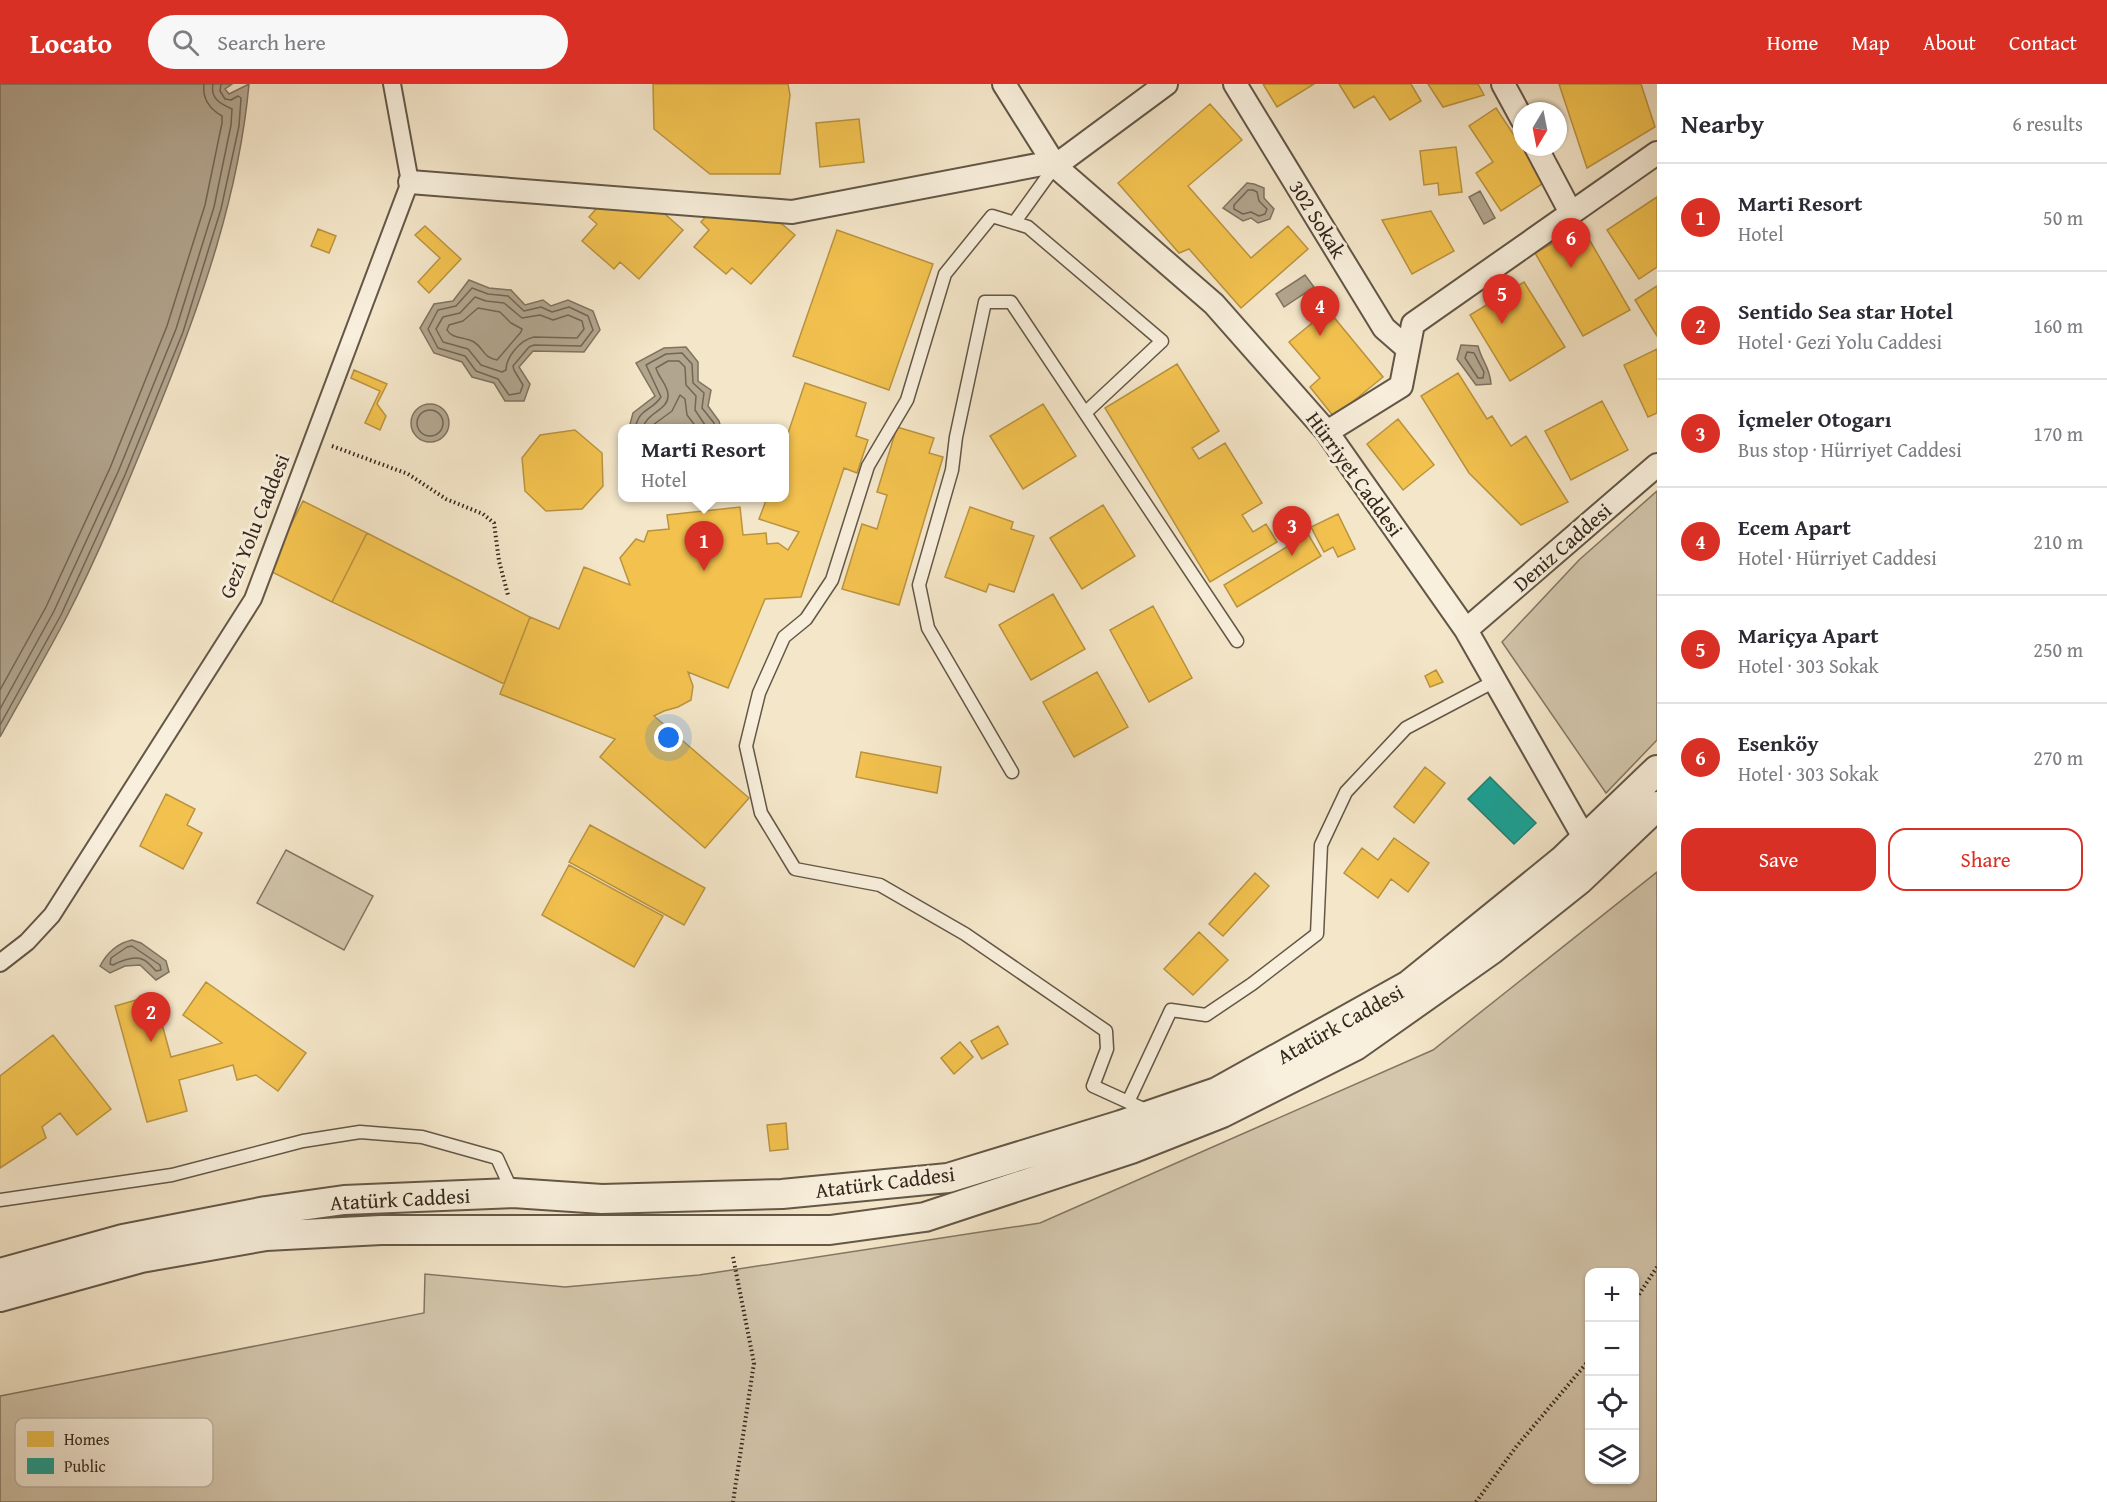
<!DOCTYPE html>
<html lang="en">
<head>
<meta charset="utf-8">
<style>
  body { margin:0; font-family:"Gentium Book Plus",serif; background:#f7f7f7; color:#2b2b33 }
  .controls { position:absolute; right:18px; bottom:18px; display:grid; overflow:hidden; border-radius:12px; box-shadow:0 2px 4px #0004 }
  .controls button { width:54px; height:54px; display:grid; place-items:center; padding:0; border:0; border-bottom:2px solid #e1e1e2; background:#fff; color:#2b2b33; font:30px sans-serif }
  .compass { position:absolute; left:1513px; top:18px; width:54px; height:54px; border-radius:50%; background:#fff; box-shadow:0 2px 4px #0004; rotate:190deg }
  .you { position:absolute; left:669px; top:654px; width:21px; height:21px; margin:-15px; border:4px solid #fff; border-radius:50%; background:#1a73e8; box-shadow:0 0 0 9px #1a73e833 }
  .badge { display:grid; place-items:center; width:39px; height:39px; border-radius:50%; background:#d93025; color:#fff; font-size:20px; font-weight:700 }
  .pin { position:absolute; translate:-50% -50px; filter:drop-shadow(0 2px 3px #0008) }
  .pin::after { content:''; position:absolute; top:32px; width:21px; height:18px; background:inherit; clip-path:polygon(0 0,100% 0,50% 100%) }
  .popup { position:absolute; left:618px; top:340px; width:171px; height:78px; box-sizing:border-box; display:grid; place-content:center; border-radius:12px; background:#fff; filter:drop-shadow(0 2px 4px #0005); font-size:20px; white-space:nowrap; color:#7c7c81 }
  .popup b { font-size:22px; color:#2b2b33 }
  .popup::after { content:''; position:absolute; left:50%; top:100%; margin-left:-12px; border:12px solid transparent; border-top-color:#fff }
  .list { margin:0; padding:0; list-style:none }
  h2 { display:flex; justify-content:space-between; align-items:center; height:78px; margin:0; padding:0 24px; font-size:26px }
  h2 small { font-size:20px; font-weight:400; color:#7c7c81 }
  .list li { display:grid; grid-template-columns:39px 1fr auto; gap:18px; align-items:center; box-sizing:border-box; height:108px; padding:0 24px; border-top:2px solid #e1e1e2 }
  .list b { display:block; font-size:22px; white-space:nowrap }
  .list p { margin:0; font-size:20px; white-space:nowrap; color:#7c7c81 }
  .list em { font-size:20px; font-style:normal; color:#7c7c81 }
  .actions { display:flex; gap:12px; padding:18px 24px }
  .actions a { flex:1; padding:14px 0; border:2px solid #d93025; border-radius:18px; text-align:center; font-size:21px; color:#d93025 }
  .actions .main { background:#d93025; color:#fff }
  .icon { flex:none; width:33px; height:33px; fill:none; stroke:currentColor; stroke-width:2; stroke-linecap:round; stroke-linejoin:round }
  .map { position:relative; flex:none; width:1657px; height:1418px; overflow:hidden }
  header { display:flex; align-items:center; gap:36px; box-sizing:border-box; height:84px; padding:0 30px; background:#d93025; color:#fff }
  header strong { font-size:28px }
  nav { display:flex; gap:33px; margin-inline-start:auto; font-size:21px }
  .search { width:420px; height:54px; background:#f7f7f7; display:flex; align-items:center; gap:15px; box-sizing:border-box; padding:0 21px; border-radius:33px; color:#7c7c81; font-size:22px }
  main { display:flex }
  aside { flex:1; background:#fff }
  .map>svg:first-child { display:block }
  .green { fill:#d3c6ac; stroke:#837664; stroke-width:1.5; fill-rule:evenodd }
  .water { fill:#b2a58e; stroke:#7f7360; stroke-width:1.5 }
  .homes { fill:#f2c14e; stroke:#b9933f; stroke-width:1.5 }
  .public { fill:#17a398; stroke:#1f7e73; stroke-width:1.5 }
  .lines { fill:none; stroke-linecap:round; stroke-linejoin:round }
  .shore { stroke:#726655; stroke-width:1.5 }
  .service-casing { stroke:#635747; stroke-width:15 }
  .pedestrian-casing { stroke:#635747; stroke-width:20 }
  .minor-casing { stroke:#635747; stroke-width:26 }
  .tertiary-casing { stroke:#635747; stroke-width:32 }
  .path { stroke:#33271c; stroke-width:4; stroke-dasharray:1.5 3; stroke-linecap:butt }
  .service { stroke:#f8efdc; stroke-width:12 }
  .pedestrian { stroke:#f8efdc; stroke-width:16 }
  .minor { stroke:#f8efdc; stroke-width:22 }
  .tertiary { stroke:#f8efdc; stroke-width:28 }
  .labels { text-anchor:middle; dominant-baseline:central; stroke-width:6; stroke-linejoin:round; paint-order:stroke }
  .street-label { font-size:21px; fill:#33271c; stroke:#f8efdc }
  .key { fill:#f8efdc; stroke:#bdb3a2; stroke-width:1.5 }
  .key-label { font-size:16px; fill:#33271c }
</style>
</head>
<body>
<header>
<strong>Locato</strong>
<div class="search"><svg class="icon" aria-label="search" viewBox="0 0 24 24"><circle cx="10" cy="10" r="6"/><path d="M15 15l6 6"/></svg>Search here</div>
<nav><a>Home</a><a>Map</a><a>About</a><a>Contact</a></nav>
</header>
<main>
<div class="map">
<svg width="1657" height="1418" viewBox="0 0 1657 1418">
  <rect width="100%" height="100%" fill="#f4e6c9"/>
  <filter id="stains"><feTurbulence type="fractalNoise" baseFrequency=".00333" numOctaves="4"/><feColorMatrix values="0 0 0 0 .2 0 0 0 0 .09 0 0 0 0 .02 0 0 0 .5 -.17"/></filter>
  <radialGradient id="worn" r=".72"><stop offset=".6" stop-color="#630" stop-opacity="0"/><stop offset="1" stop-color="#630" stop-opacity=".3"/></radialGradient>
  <!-- green -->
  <path class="green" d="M1657,407v249l-51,53 -104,-151 77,-82z
    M286,766l87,46 -29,54 -87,-47z
    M1657,788v630h-1657v-106l424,-83 1,-39 140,13 134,-12 341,-52 393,-173zM1634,1188v208h-44v-208z"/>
  <!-- water -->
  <path class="water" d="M0,0h232l-7,5 4,5 20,-10c-10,110 -47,216 -88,318 -30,73 -59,146 -95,216 -21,40 -44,79 -66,119z
    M1247,99l7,1 10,4v10l10,11 -4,10 -12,4 -7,-5 -8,3 -20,-13z
    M1480,107l15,27 -11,6 -15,-27z
    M1305,191l9,12 -30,20 -8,-13z
    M469,196l20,8 22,2 14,15 18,-5 8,6 17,-6 25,11 7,19 -16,22 -51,-1 -14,16 11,17 -6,17h-19l-11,-18 -22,-6 -10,-15 -28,-9 -14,-25 14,-24 19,-3z
    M1461,261l17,1c4,16 12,21 13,38l-15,1 -19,-26z
    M686,263l12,15v19l13,9 -3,16 11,15 2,7h-92l4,-15 22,-17 -19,-33 28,-15z
    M411 339a19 19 0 1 1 38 0a19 19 0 1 1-38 0Z
    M132,856l9,3 25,18 3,11 -13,8 -16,-15 -15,1 -15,7 -10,-7c7,-13 18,-23 32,-26z"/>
  <!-- homes -->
  <path class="homes" d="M653,0h135l2,11 -10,79h-70l-56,-45z
    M1263,0h51l-37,23z
    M1339,0h72l10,17 -31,19 -16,-24 -20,12z
    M1428,0h50l6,11 -41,12z
    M1559,0h82l14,43 -68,41z
    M1210,20l32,36 -54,46 63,72 37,-32 20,23 -67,59 -52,-59 -10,4 -61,-70z
    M1496,24l49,74 -44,29 -25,-38 17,-11 -24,-36z
    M859,35l5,43 -44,5 -4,-44z
    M1456,63l6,45 -23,3 -1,-12 -14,2 -4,-34z
    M1657,113v70l-18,12 -32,-49z
    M603,117l55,7 25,22 -44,49 -19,-17 -6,7 -32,-28 15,-17 -8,-7z
    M715,123l55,7 25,21 -44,49 -19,-16 -6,6 -32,-27 15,-17 -8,-8z
    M1431,127l23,40 -42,23 -30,-54z
    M425,142l36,33 -32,34 -11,-11 22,-24 -25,-23z
    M1582,143l48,83 -47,26 -48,-83z
    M318,145l18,7 -7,17 -18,-7z
    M837,146l96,34 -44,126 -96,-34z
    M1524,198l41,65 -55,34 -40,-66z
    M1657,202v50l-22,-36z
    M1328,226l55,67 -49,40 -24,-30 10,-9 -31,-36z
    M1657,265v64l-9,4 -24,-52z
    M1177,280l42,67 -27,17 7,11 26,-16 37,60 -20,12 11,17 13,-8 11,18 -67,40 -105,-174z
    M354,286l33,14 -10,20 9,12 -6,14 -15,-7 15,-32 -29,-13z
    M1458,289l29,46 5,-3 19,30 15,-10 42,66 -47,23 -52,-52 -48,-77z
    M805,299l61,20 -10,33 12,4 -11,33 -13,-5 -43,129 -36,2 -37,89 -40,-16 5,14 -2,14 -13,7 -14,4 -10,5 95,82 -44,50 -105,-91 15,-18 -115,-45 30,-77 29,12 25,-62 46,18 -10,-27 16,-19 8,3 4,-11 21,-2 -2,-14 73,-8 3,28 23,-2 1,11 11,-1 10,7 11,-18 -40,-13 8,-21h18v-56z
    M1602,317l26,49 -57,30 -26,-49z
    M1043,320l33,52 -53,33 -33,-53z
    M1398,335l36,46 -31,25 -36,-46z
    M897,343l37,11 -5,15 14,4 -44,148 -57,-16 20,-65 15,5 10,-34 -10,-3z
    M575,346l27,23 1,33 -21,23 -36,2 -21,-20 -3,-33 18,-23z
    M303,417l64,32 -35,69 -64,-32z
    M1103,421l32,51 -53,33 -32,-51z
    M970,423l43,15 -2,7 23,7 -20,56 -25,-8 -3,8 -41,-15z
    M1338,430l17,35 -17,8 -5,-10 -9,5 -13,-25z
    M367,449l163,84 -26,67 -172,-82z
    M1308,450l13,22 -84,51 -13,-22z
    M1053,510l32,55 -54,31 -32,-55z
    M1153,522l39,72 -43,24 -39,-72z
    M1436,586l7,12 -13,5 -5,-11z
    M1097,588l31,55 -54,30 -31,-55z
    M861,668l80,15 -4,26 -81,-16z
    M1425,683l20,16 -31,40 -20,-16z
    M166,710l29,15 -8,16 15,8 -19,36 -43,-23z
    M590,741l115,63 -21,37 -115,-63z
    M1394,754l35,25 -21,29 -17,-13 -13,19 -34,-25 18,-25 16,12z
    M569,781l94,51 -29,51 -92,-52z
    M1255,789l14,13 -46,50 -14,-12z
    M1199,848l29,28 -35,35 -29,-26z
    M206,898l100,71 -28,38 -22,-16 -19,5 -4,-15 -54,15 8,31 -40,11 -32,-116 39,-11 17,62 51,-14 -39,-28z
    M998,942l10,18 -26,15 -11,-18z
    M53,951l58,74 -34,26 -17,-22 -18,14 4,11 -46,30v-92z
    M960,958l13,15 -19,17 -13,-16z
    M786,1039l2,26 -18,2 -3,-26z"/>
  <!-- public -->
  <path class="public" d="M1490,693l46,46 -22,21 -46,-45z"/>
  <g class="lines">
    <!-- shore -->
    <path class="shore" d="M1248,106h5l4,2 2,9 8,8 -2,5 -6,2 -8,-4 -8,2 -9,-5v-4z
      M472,204l16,6 20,2 16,15 17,-4 11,5 17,-5 19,9 5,14 -12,16 -47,-1 -5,2 -16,19 1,4 9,15 -3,8 -11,2 -11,-16 -22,-8 -11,-15 -27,-8 -10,-19 10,-19 18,-4z
      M475,213l11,4 18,2 18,15 18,-3 13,5 15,-5 14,6 2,8 -7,9 -43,-1c-14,3 -28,20 -28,33l-4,2 -21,-7 -13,-16 -25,-7 -7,-13 7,-12 17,-4z
      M478,224l22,4 11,11 11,6 -1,3 -24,28c-15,-3 -12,-11 -23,-18 -9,-5 -22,-3 -27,-12l2,-5 14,-4z
      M1467,268l7,1 10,19 -1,6h-5l-13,-20z
      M417 339a13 13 0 1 1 26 0a13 13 0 1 1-26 0Z
      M635,344c5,-21 16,-16 26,-31l-15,-32 20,-11 16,-1 10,11 1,19 11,10 -2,15 12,15 1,5
      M643,344c3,-15 26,-18 25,-33 0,-10 -10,-18 -12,-27l12,-7h11l6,6 1,18 10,11 -1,14 12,18
      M652,344l1,-3 19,-14 8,-16 5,4 2,16 10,13
      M0,606l46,-83 64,-139 57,-142 38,-121 17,-82v-7c-12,-7 -20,-17 -18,-32
      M0,625l54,-98 64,-139 58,-143 38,-122 17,-82 1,-16c-11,-5 -22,-10 -19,-25
      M0,641l61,-110 64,-140 58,-143 38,-123 18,-83 2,-28 -3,-2 -7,4 -6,-1 -5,-8 1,-7
      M132,862l28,19 1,5 -5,1c-3,-3 -8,-9 -12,-11 -9,-5 -23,1 -31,5l-3,-1 1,-6 16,-11z"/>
    <defs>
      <path id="service" d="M1014,139l41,-57
        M1085,329l77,-72 -134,-114 -36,-11 -47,58 -38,126 -39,66 -36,114 -26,39 -22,18 -25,56 -13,53 15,67 34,56 85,16 85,49 141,97 1,18 -14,37 57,26
        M1012,688l-84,-144 -9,-43 33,-115 4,-33 29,-135h26l226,339
        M1128,1018l43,-92 35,5 46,-31 65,-50 4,-89 25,-53 60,-64 89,-47
        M0,1116l172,-25 131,-34 57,-9 62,5 75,21 16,35"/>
      <path id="pedestrian" d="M0,879l27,-21 25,-27 201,-316 157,-417 -18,-98"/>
      <path id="minor" d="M1004,0l49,78
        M1235,0l149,244 24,21
        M1503,0l19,35
        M1536,63l35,66
        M1055,82l159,138 113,128 139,198 119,209
        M410,98l382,30 261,-50 2,4 111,-82
        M1327,348l74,-46 12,-62 244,-171
        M1466,546l191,-165"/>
      <path id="tertiary" d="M0,1189l123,-34 143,-28 78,-11 169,-7 89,6 180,-5 166,-16 173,-53 96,-33 192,-107 153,-124 95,-91
        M0,1213l141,-39 125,-22 115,-6h449l95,-13 206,-68 91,-36 133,-67 136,-96 88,-70 78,-74"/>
    </defs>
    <!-- service casing -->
    <use href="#service" class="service-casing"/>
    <!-- pedestrian casing -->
    <use href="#pedestrian" class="pedestrian-casing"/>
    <!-- minor casing -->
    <use href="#minor" class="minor-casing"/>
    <!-- tertiary casing -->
    <use href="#tertiary" class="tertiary-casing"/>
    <!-- path -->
    <path class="path" d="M332,362l76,28 38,25 37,15 11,9 5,38 9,34
      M733,1173l21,106 -21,139
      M1634,1218l23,-35
      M1476,1418l40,-55 74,-88"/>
    <!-- service -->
    <use href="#service" class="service"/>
    <!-- pedestrian -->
    <use href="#pedestrian" class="pedestrian"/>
    <!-- minor -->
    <use href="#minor" class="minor"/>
    <!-- tertiary -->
    <use href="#tertiary" class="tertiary"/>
  </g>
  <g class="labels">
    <!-- street labels -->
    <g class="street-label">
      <text transform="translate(1318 135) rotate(58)">302 Sokak</text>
      <text transform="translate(1355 390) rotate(54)">Hürriyet Caddesi</text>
      <text transform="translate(254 442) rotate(-68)">Gezi Yolu Caddesi</text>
      <text transform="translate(1562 463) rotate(-41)">Deniz Caddesi</text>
      <text transform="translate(1340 940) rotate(-29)">Atatürk Caddesi</text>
      <text transform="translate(885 1098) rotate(-7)">Atatürk Caddesi</text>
      <text transform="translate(400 1115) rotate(-3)">Atatürk Caddesi</text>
    </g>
  </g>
  <!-- legend -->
  <rect x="15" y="1334" width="198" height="69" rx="9" class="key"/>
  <rect x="27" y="1347" width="27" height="16" fill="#f2c14e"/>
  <rect x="27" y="1374" width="27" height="16" fill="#17a398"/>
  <g class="key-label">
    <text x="64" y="1361">Homes</text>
    <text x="64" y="1388">Public</text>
  </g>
  <rect width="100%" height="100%" filter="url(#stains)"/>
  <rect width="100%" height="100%" fill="url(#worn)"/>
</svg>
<div class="controls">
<button>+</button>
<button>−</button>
<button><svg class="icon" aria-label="locate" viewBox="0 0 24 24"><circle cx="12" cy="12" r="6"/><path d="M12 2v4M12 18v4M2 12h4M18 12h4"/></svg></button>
<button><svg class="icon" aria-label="layers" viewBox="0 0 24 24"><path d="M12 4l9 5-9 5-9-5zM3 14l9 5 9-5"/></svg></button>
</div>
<svg class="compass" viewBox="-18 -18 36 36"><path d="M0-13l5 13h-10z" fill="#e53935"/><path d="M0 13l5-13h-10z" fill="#7c7c81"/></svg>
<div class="you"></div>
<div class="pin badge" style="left:704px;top:487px">1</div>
<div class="popup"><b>Marti Resort</b>Hotel</div>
<div class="pin badge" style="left:151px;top:958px">2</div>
<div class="pin badge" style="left:1292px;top:472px">3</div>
<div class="pin badge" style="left:1320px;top:252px">4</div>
<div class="pin badge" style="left:1502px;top:240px">5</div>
<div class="pin badge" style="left:1571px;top:184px">6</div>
</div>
<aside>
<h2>Nearby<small>6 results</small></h2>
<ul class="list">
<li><span class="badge">1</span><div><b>Marti Resort</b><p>Hotel</p></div><em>50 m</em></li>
<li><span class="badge">2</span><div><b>Sentido Sea star Hotel</b><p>Hotel · Gezi Yolu Caddesi</p></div><em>160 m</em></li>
<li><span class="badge">3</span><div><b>İçmeler Otogarı</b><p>Bus stop · Hürriyet Caddesi</p></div><em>170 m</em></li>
<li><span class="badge">4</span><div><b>Ecem Apart</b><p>Hotel · Hürriyet Caddesi</p></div><em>210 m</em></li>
<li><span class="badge">5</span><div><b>Mariçya Apart</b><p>Hotel · 303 Sokak</p></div><em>250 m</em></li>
<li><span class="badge">6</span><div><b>Esenköy</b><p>Hotel · 303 Sokak</p></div><em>270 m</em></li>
</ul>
<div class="actions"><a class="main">Save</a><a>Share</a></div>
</aside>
</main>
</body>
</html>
